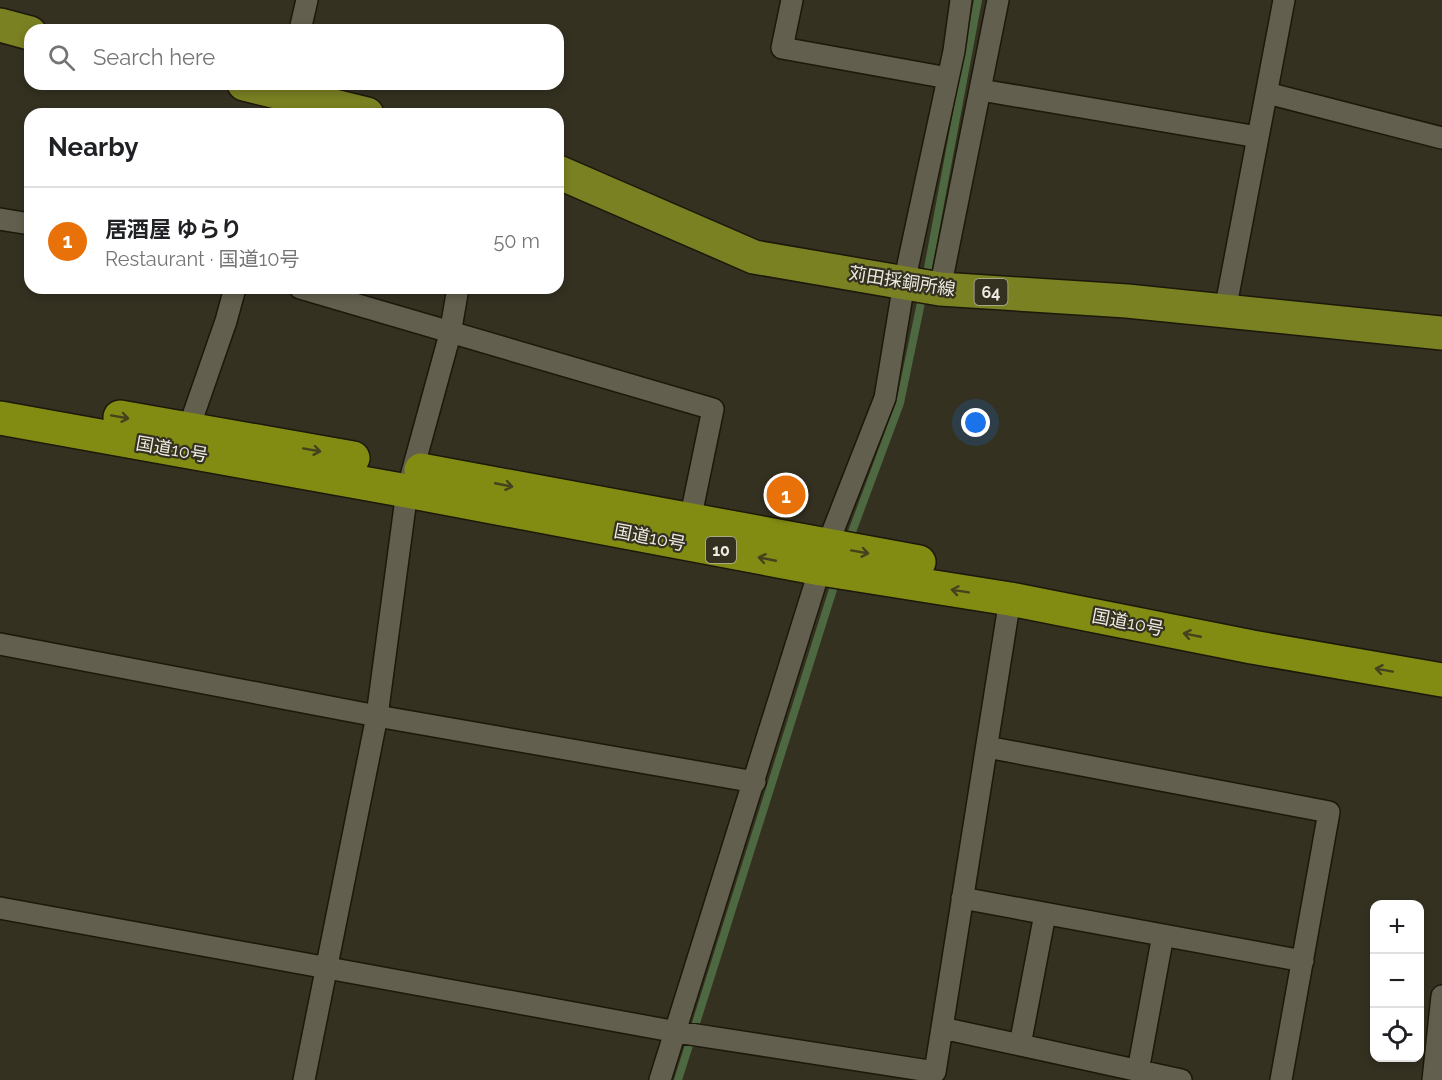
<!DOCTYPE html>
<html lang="en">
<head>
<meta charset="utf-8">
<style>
  body { margin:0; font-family:Raleway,"Noto Sans JP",sans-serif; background:#f6f6f6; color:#202124 }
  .controls { position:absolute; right:18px; bottom:18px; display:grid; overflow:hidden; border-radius:12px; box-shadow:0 3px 9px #0003 }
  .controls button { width:54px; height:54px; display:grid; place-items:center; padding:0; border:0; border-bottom:2px solid #e0e0e0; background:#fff; color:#202124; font:30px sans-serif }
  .you { position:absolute; left:976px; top:423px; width:21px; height:21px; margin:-15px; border:4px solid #fff; border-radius:50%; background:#1a73e8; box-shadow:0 0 0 9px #1a73e833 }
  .badge { display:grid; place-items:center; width:39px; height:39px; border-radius:50%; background:#d93025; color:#fff; font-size:20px; font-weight:700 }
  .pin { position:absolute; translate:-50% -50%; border:3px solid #fff; box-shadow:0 2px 6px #0006 }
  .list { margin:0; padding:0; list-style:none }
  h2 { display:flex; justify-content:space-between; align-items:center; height:78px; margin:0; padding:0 24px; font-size:26px }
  h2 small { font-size:20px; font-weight:400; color:#757577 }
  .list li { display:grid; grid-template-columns:39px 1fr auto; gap:18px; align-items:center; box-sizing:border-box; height:108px; padding:0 24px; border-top:2px solid #e0e0e0 }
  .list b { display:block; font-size:22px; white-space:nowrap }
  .list p { margin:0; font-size:20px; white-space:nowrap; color:#757577 }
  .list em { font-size:20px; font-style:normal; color:#757577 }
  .icon { flex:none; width:33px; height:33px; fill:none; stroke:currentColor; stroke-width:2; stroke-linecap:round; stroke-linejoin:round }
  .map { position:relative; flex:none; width:1442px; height:1080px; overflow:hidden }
  .search { position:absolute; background:#fff; box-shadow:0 3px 9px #0003; left:24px; top:24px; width:540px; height:66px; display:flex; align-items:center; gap:15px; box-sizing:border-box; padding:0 21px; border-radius:18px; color:#757577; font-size:22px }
  .panel { position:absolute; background:#fff; box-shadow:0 3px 9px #0003; left:24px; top:108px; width:540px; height:186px; border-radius:18px }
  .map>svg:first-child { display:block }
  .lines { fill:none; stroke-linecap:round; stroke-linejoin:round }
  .stream { stroke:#4e6941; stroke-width:8 }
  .minor-casing { stroke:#1c180a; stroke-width:24 }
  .primary-casing { stroke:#1c180a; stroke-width:36 }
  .trunk-casing { stroke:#1c180a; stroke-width:36 }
  .minor { stroke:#625f4e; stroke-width:21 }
  .primary { stroke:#7a8122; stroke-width:33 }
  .trunk { stroke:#828c13; stroke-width:33 }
  .oneway { stroke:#44431e }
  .labels { text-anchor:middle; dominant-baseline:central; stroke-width:4.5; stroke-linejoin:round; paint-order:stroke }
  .shield { fill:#343121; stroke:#b6b4a8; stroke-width:1.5 }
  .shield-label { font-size:16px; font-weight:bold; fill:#eeece2 }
  .street-label { font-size:18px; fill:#eeece2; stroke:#343121 }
</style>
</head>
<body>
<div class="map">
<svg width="1442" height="1080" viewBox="0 0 1442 1080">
  <rect width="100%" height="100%" fill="#343121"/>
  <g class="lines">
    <!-- stream -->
    <path class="stream" d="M926,279l52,-279
      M849,540l51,-137 23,-110
      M678,1080l158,-500"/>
    <defs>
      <path id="minor" d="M792,0l-10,48 166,30
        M300,30l7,-30
        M981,90l277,47
        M1267,93l175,45
        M0,219l30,5
        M300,288l413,121 -25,121
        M940,289l58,-289
        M1225,311l59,-311
        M185,439l41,-118 9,-33
        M0,644l377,72 378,66
        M987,747l342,65 -48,268
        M962,898l341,63
        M0,908l677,124 258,40 75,-473
        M942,1028l239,52
        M1020,1045l25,-131
        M1138,1071l25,-136
        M304,1080l73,-364 30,-225 43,-157 8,-46
        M660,1080l167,-534 58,-148 19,-115 50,-232 7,-51
        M1433,1080l9,-84"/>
      <path id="primary" d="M0,25l30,8
        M244,84l123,30
        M558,172l196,85 186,32 187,12 315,32"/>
      <path id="trunk" d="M120,417l233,41
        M0,418l407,73 414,78 189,30 242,48 190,33
        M421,470l498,92"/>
    </defs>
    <!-- minor casing -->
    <use href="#minor" class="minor-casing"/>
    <!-- primary casing -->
    <use href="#primary" class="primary-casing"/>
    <!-- trunk casing -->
    <use href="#trunk" class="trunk-casing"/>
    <!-- minor -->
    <use href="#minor" class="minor"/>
    <!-- primary -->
    <use href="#primary" class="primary"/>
    <!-- trunk -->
    <use href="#trunk" class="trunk"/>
  </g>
  <!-- one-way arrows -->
  <defs><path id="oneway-shaft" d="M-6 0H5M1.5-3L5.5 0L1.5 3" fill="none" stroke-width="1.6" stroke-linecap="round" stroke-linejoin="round" transform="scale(1.5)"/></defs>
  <g class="oneway">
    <use href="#oneway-shaft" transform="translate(120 417) rotate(10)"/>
    <use href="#oneway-shaft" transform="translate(312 450) rotate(10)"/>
    <use href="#oneway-shaft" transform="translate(504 485) rotate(11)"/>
    <use href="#oneway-shaft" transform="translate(860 552) rotate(10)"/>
    <use href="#oneway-shaft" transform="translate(767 559) rotate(-169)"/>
    <use href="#oneway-shaft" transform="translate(960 591) rotate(-171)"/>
    <use href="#oneway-shaft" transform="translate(1192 635) rotate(-169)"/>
    <use href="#oneway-shaft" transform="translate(1384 670) rotate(-170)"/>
  </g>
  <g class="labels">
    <!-- shield labels -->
    <g class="shield">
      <rect x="974.5" y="279" width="33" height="26" rx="4.5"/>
      <rect x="706" y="537" width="30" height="26" rx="4.5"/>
    </g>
    <g class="shield-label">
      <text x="991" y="292">64</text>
      <text x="721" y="550">10</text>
    </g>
    <!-- street labels -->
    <g class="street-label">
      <text transform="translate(902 281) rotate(9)">苅田採銅所線</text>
      <text transform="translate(172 449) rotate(10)">国道10号</text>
      <text transform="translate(650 537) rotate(11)">国道10号</text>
      <text transform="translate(1128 622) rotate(11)">国道10号</text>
    </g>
  </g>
</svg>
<div class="controls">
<button>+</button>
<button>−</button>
<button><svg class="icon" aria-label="locate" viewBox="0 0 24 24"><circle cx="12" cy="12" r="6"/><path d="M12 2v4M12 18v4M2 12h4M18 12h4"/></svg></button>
</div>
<div class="you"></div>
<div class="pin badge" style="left:786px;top:495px;background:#e8710a">1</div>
<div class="search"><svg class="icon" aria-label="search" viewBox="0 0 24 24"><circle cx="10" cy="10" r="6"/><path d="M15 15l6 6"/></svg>Search here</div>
<section class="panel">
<h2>Nearby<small></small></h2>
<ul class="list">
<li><span class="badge" style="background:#e8710a">1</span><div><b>居酒屋 ゆらり</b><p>Restaurant · 国道10号</p></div><em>50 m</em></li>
</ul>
</section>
</div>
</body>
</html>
